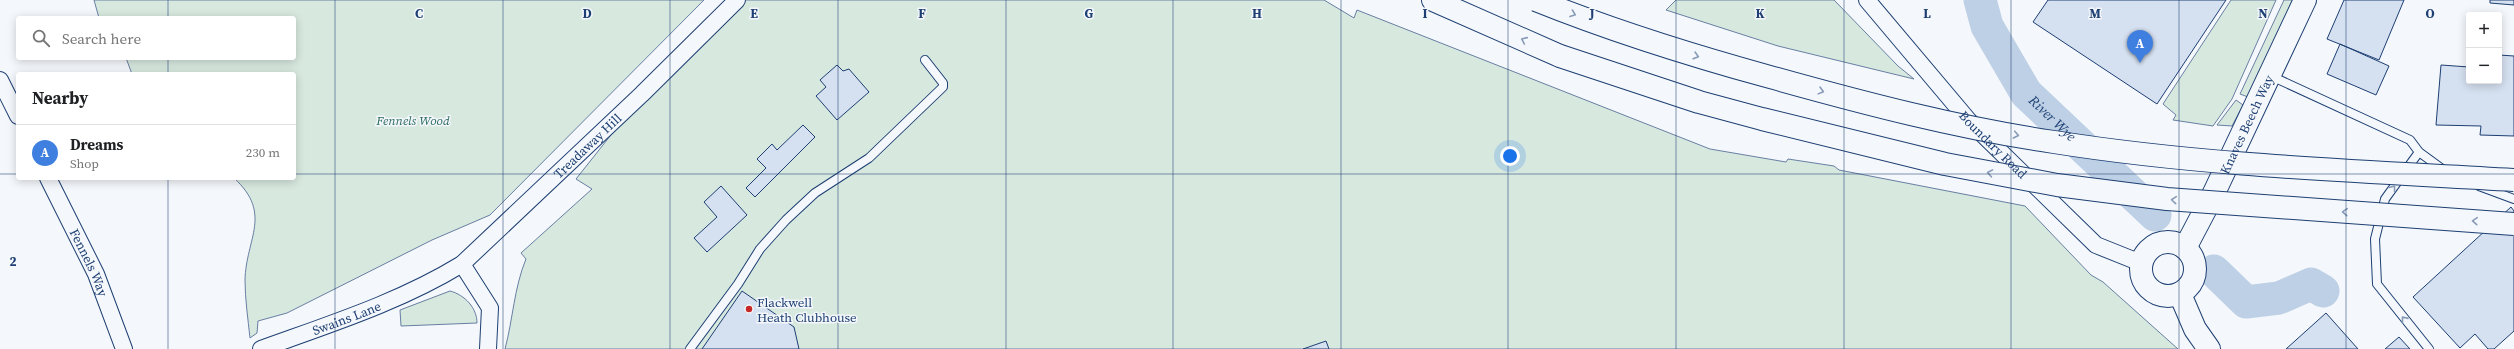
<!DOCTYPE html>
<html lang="en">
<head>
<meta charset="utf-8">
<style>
  body { margin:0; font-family:"Source Serif 4",serif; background:#f6f6f6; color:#202124 }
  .controls { position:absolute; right:12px; top:12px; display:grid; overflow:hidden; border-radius:4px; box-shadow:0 2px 10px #0003 }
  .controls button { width:36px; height:36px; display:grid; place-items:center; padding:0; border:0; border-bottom:1px solid #e0e0e0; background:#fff; color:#202124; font:20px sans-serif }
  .you { position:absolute; left:1510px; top:156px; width:14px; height:14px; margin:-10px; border:3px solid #fff; border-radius:50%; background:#1a73e8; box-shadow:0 0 0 6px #1a73e833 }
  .badge { display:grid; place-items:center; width:26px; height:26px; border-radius:50%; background:#0f766e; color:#fff; font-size:13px; font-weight:700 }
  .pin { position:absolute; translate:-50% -33px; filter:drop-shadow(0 1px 2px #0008) }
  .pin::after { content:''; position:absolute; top:21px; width:14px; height:12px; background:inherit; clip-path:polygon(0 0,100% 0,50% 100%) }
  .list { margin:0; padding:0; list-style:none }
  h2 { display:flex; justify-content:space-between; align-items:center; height:52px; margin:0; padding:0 16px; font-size:17px }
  h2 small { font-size:13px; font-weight:400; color:#757577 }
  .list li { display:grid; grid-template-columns:26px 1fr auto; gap:12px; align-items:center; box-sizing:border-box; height:56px; padding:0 16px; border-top:1px solid #e0e0e0 }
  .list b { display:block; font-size:15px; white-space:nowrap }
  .list p { margin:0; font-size:13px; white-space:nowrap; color:#757577 }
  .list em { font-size:13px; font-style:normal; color:#757577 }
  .icon { flex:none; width:22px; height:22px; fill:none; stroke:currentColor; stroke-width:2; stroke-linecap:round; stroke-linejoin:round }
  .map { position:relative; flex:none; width:2514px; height:349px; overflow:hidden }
  .search { position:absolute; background:#fff; box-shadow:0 2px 10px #0003; left:16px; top:16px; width:280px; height:44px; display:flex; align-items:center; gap:10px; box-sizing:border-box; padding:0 14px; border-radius:4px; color:#757577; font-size:15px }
  .panel { position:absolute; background:#fff; box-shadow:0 2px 10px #0003; left:16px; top:72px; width:280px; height:108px; border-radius:4px }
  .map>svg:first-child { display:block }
  .green { fill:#d7e8df; stroke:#687fa3 }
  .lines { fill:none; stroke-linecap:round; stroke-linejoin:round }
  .river { stroke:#bed0e5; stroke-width:33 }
  .building { fill:#d5e0f0; stroke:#1d3f73 }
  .lane-casing { stroke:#1d3f73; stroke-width:10 }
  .street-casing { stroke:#1d3f73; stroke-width:18 }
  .primary-casing { stroke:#1d3f73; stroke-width:24 }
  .highway-casing { stroke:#1d3f73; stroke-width:24 }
  .lane { stroke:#f4f7fb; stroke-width:8 }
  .street { stroke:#f4f7fb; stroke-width:16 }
  .primary { stroke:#f4f7fb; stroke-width:22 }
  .highway { stroke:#f4f7fb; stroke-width:22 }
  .highway-bridge-casing { stroke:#1d3f73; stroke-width:24; stroke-linecap:butt }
  .highway-bridge { stroke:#f4f7fb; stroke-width:22 }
  .oneway { stroke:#889bb7 }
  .grid { fill:none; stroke:#1d3f73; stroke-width:1; stroke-opacity:0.55 }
  .poi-dot { fill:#c62828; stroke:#f4f7fb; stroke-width:1.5 }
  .labels { text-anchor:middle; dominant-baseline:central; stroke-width:3; stroke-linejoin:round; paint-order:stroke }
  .park-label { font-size:13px; font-style:italic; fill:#2c6c60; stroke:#f4f7fb }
  .street-label { font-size:13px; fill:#1d3f73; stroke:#f4f7fb }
  .poi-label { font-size:13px; fill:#1d3f73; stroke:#f4f7fb; text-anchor:start }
  .water-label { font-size:14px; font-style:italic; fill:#1d3f73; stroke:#f4f7fb }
  .grid-label { font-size:13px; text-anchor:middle; font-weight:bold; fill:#1d3f73; stroke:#f4f7fb; stroke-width:3; stroke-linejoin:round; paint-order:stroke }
</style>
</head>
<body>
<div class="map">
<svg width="2514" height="349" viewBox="0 0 2514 349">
  <rect width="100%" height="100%" fill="#f4f7fb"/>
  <!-- green -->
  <path class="green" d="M94,0h610l-214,215 -58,25 -145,73 -29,8 -1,12 -7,5c-2,-19 -5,-39 -5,-58 1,-42 28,-66 -11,-102h60v-104h-162l-6,-16h168v-40h-195z
    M733,0h591l30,18 3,-8 353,139 76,13 2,-3 46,7 5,4 186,36 66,69 12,7 75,67h-1673c8,-30 9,-61 21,-90l-5,-6 71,-64 -16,-10 46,-58z
    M1676,0h158l64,66 16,13 -136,-33 -112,-36z
    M2231,0h45l-44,99 -19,27 -40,-6 3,-5 -13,-11z
    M2284,0h9l-45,97 -8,-3z
    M2236,100l7,5 -11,21 -15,-1z
    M450,291c15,4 27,17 27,32l-76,3 -1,-16z"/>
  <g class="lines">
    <!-- river -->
    <g class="river">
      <path id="s1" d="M1980,0l7,26 39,67 129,122"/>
      <path d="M2214,271l32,31 33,-4 32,-14 12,7"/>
    </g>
  </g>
  <!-- building -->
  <path class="building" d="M2048,0h178l-69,104 -124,-82z
    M2344,0h60l-25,60 -52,-21z
    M2490,0h24v5l-24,-2z
    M2340,44l49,22 -13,29 -49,-21z
    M2499,55l15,1v80l-34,-1 1,-9 -45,-1 5,-60 28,2v14h30z
    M837,65l6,6 6,-2 20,23 -32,28 -21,-24 10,-9 -6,-7z
    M803,125l12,12 -60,60 -9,-9 20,-20 -9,-9 15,-15 5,6z
    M721,186l26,29 -40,37 -13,-14 23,-21 -13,-15z
    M2511,207l3,4v120l-20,18h-6l-13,-15 -15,14 -47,-51z
    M742,291l52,36 5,22h-97z
    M2326,313l32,36h-72z
    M2399,337l11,12h-25z
    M1326,341l3,8h-26z"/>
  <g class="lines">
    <defs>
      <path id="lane" d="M2271,76l139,64 9,12 26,19
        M2419,152l-34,47 -10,40 2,45 52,65
        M2479,186l35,13
        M690,349l48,-65 22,-35 26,-29 29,-27 54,-35 74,-71v-4l-18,-23"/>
      <g id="street">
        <path id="s2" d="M1867,0l102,121 127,124 45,18"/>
        <path d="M0,80l18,36"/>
        <path id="s3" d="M48,178l48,96 28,75"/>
        <path d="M462,264l28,44 -2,41"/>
        <path id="s4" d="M261,349c69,-25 139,-47 201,-85l180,-170 95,-94"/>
      </g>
      <g id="primary">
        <circle cx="2168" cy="269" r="27"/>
        <path id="s5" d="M2185,248l29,-55 91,-193"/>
        <path d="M2180,294l15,35 14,20"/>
      </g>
      <path id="highway" d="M1433,0l127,56"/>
    </defs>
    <!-- lane casing -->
    <use href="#lane" class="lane-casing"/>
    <!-- street casing -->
    <use href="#street" class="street-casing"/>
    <!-- primary casing -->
    <use href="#primary" class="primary-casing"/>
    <!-- highway casing -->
    <use href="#highway" class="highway-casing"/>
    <!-- lane -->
    <use href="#lane" class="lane"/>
    <!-- street -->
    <use href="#street" class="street"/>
    <!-- primary -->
    <use href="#primary" class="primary"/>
    <!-- highway -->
    <use href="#highway" class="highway"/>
    <defs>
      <path id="highway-bridge" d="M1536,0c77,31 154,55 234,77 93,26 188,51 284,65 151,24 307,29 460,38
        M1560,56l139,46 63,17 183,45 112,21 110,14 347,25"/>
    </defs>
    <!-- highway-bridge casing -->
    <use href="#highway-bridge" class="highway-bridge-casing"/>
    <!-- highway-bridge -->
    <use href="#highway-bridge" class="highway-bridge"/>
  </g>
  <!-- one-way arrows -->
  <defs><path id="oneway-chevron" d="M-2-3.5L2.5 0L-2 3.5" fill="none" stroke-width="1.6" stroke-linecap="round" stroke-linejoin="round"/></defs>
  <g class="oneway">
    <use href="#oneway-chevron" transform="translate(1573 14) rotate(20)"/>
    <use href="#oneway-chevron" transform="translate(1524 40) rotate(-156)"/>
    <use href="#oneway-chevron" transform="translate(1696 56) rotate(16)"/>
    <use href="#oneway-chevron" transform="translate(1821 91) rotate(15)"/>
    <use href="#oneway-chevron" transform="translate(2016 135) rotate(11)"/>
    <use href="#oneway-chevron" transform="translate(1990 173) rotate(-170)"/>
    <use href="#oneway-chevron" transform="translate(2393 188) rotate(-53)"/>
    <use href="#oneway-chevron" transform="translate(2174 200) rotate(-175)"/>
    <use href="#oneway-chevron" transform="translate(2345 212) rotate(-176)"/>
    <use href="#oneway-chevron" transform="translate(2475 221) rotate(-176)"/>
    <use href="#oneway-chevron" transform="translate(2404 319) rotate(-129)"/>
  </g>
  <!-- grid -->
  <path class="grid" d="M168,0v18M335,0v349M503,0v349M670,0v349M838,0v349M1006,0v349M1173,0v349M1341,0v349M1508,0v349M1676,0v349M1844,0v349M2011,0v349M2179,0v349M2346,0v349M168,58v16M0,174h18M294,174h2220M168,178v171"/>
  <!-- markers -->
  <circle class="poi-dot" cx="749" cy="309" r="4"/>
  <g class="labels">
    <!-- park labels -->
    <g class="park-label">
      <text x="413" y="120">Fennels Wood</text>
    </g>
    <!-- street labels -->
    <g class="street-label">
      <text stroke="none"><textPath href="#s5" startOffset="138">Knaves Beech Way</textPath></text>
      <text stroke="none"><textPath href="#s2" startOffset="192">Boundary Road</textPath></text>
      <text stroke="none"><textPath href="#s4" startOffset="391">Treadaway Hill</textPath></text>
      <text stroke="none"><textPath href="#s3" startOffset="94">Fennels Way</textPath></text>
      <text stroke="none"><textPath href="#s4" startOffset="91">Swains Lane</textPath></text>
    </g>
    <!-- poi labels -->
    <g class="poi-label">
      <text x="757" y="302">Flackwell<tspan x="757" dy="15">Heath Clubhouse</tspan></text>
    </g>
    <!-- water labels -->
    <g class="water-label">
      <text stroke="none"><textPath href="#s1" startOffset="141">River Wye</textPath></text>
    </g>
  </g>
  <g class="grid-label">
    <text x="419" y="18">C</text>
    <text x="587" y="18">D</text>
    <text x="754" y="18">E</text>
    <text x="922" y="18">F</text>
    <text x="1089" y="18">G</text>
    <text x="1257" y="18">H</text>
    <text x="1425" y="18">I</text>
    <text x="1592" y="18">J</text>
    <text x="1760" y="18">K</text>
    <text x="1927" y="18">L</text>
    <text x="2095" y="18">M</text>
    <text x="2263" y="18">N</text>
    <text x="2430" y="18">O</text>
    <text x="13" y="266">2</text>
  </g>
</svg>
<div class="controls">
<button>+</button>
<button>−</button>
</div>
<div class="you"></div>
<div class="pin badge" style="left:2140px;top:63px;background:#3f7fe0">A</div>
<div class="search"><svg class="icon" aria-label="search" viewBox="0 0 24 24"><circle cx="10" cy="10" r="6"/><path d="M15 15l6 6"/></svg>Search here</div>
<section class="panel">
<h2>Nearby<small></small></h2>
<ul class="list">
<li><span class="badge" style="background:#3f7fe0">A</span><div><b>Dreams</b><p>Shop</p></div><em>230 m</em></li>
</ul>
</section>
</div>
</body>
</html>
